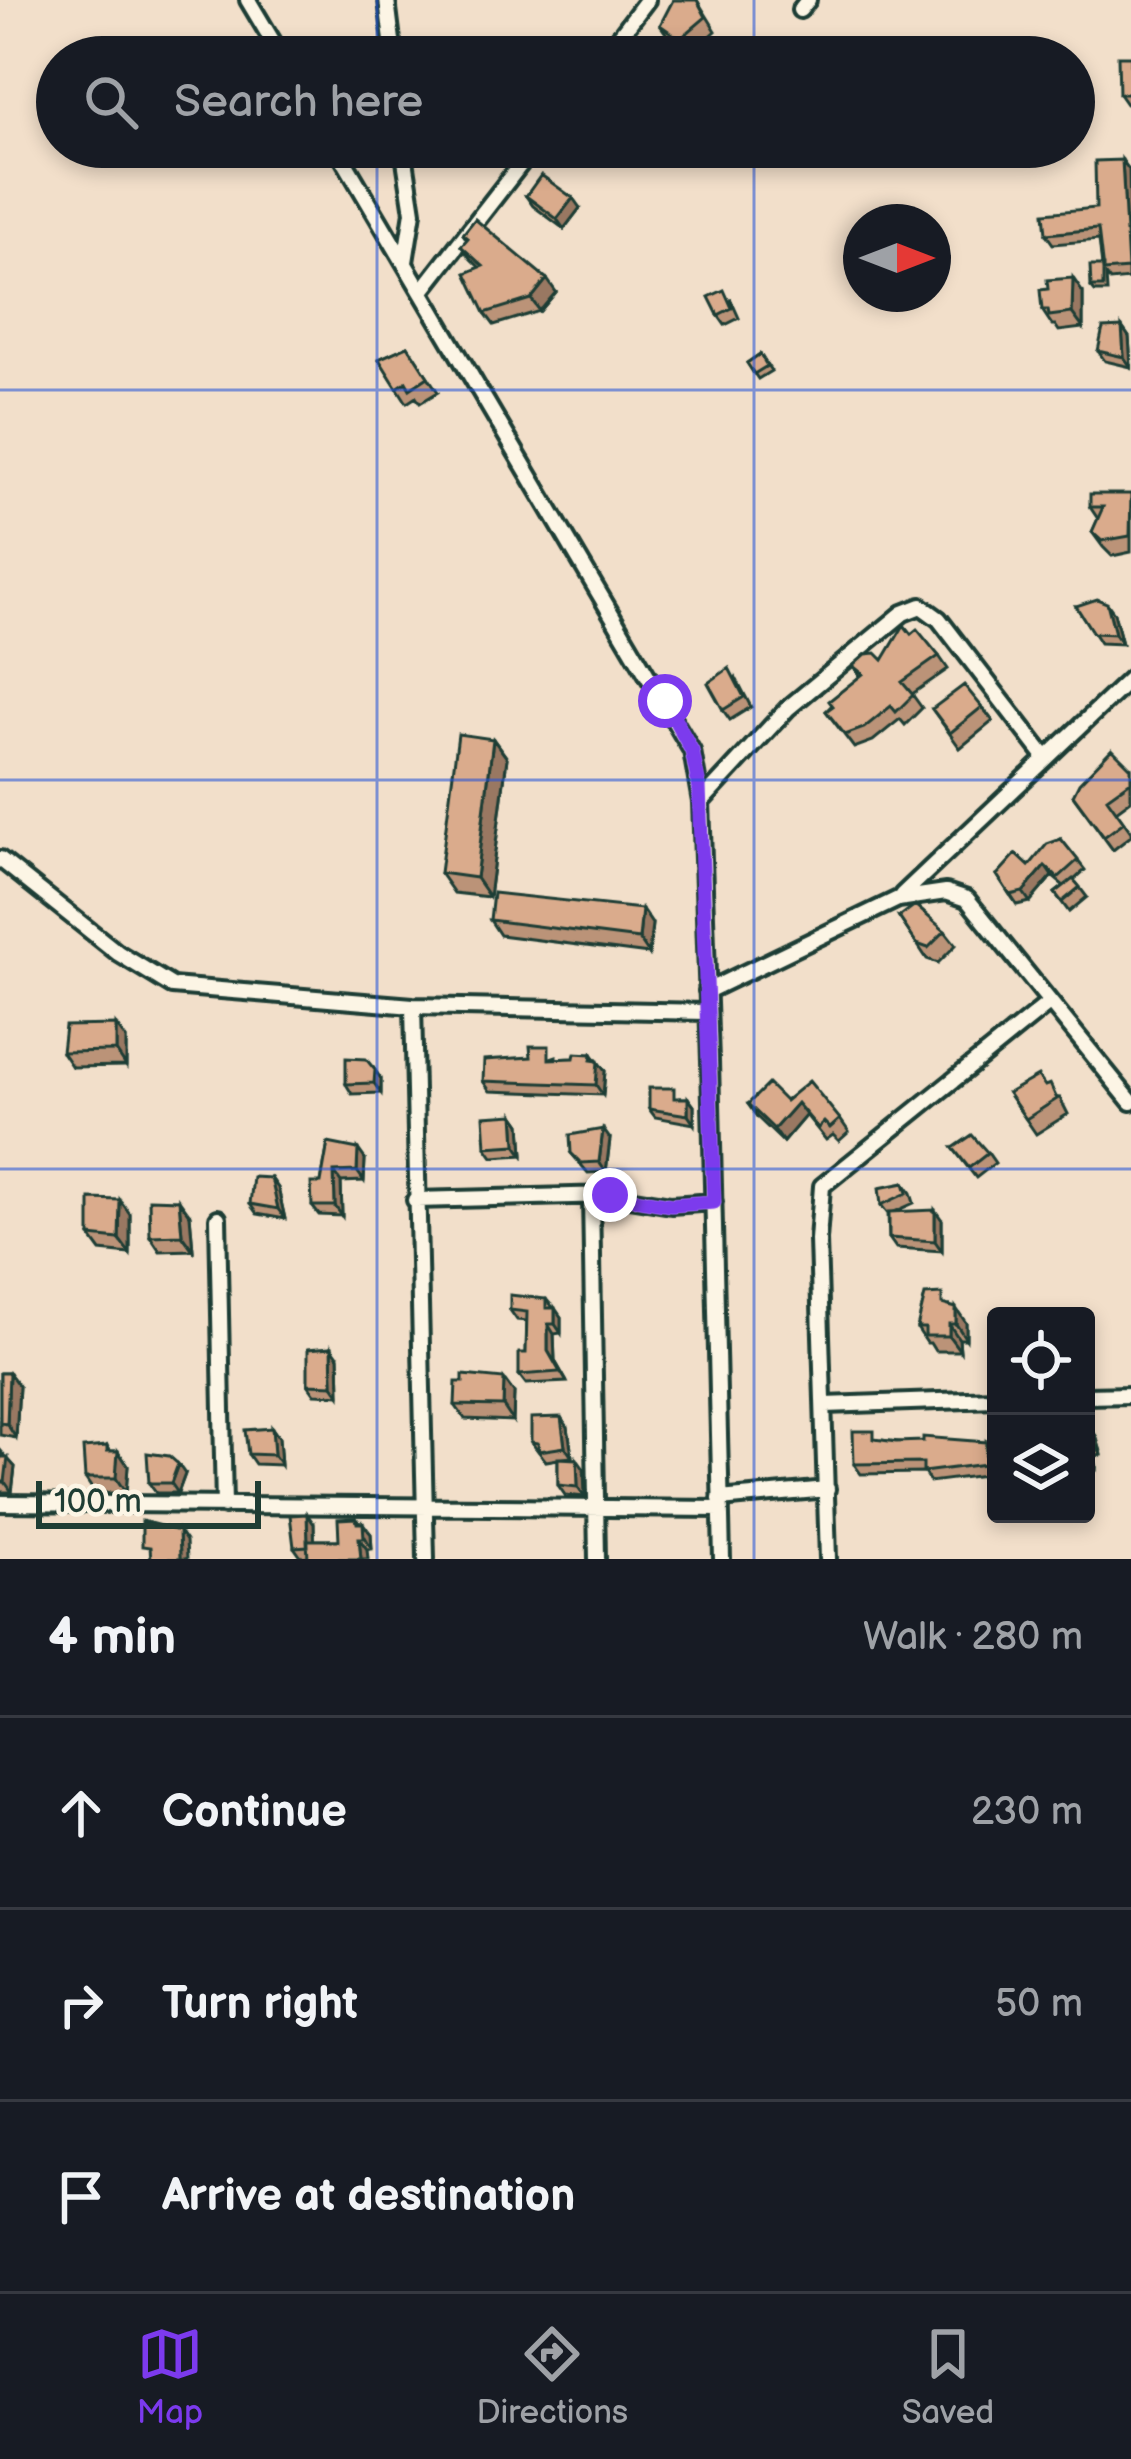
<!DOCTYPE html>
<html lang="en">
<head>
<meta charset="utf-8">
<style>
  body { margin:0; font-family:"Balsamiq Sans",sans-serif; background:#242831; color:#f1f3f6 }
  .controls { position:absolute; right:36px; bottom:36px; display:grid; overflow:hidden; border-radius:12px; box-shadow:0 6px 18px #0003 }
  .controls button { width:108px; height:108px; display:grid; place-items:center; padding:0; border:0; border-bottom:3px solid #363941; background:#171b24; color:#f1f3f6; font:60px sans-serif }
  .compass { position:absolute; left:843px; top:204px; width:108px; height:108px; border-radius:50%; background:#171b24; box-shadow:0 6px 18px #0003; rotate:90deg }
  .scale { position:absolute; left:36px; bottom:30px; width:225px; box-sizing:border-box; padding-left:12px; border:6px solid #1f3d34; border-top:0; font-size:33px; line-height:42px; white-space:nowrap; color:#1f3d34; -webkit-text-stroke:9px #fcf5e5; paint-order:stroke }
  .stop { position:absolute; width:36px; height:36px; margin:-27px; border:9px solid #7c3aed; border-radius:50%; background:#fff }
  .stop.end { background:#7c3aed; border-color:#fff; box-shadow:0 3px 12px #0008 }
  .list { margin:0; padding:0; list-style:none }
  h2 { display:flex; justify-content:space-between; align-items:center; height:156px; margin:0; padding:0 48px; font-size:51px }
  h2 small { font-size:39px; font-weight:400; color:#9ea1a6 }
  .list li { display:grid; grid-template-columns:78px 1fr auto; gap:36px; align-items:center; box-sizing:border-box; height:192px; padding:0 48px; border-top:3px solid #363941 }
  .list b { display:block; font-size:45px; white-space:nowrap }
  .list em { font-size:39px; font-style:normal; color:#9ea1a6 }
  .icon { flex:none; width:66px; height:66px; fill:none; stroke:currentColor; stroke-width:2; stroke-linecap:round; stroke-linejoin:round }
  .map { position:relative; flex:none; width:1131px; height:1559px; overflow:hidden }
  .search { position:absolute; background:#171b24; box-shadow:0 6px 18px #0003; left:36px; right:36px; top:36px; height:132px; display:flex; align-items:center; gap:30px; box-sizing:border-box; padding:0 42px; border-radius:66px; color:#9ea1a6; font-size:45px }
  .sheet { height:732px; background:#171b24 }
  nav { display:flex; justify-content:space-around; align-items:center; box-sizing:border-box; height:168px; border-top:3px solid #363941; background:#171b24; font-size:33px; color:#9ea1a6 }
  nav a { display:grid; justify-items:center; gap:6px }
  nav .on { color:#7c3aed }
  .map>svg:first-child { display:block }
  .lines { fill:none; stroke-linecap:round; stroke-linejoin:round }
  .street-casing { stroke:#1f3d34; stroke-width:22 }
  .street { stroke:#fcf5e5; stroke-width:14 }
  .wall { fill:#bb9378; stroke:#1f3d34; stroke-width:3 }
  .shaded-wall { fill:#997862; stroke:#1f3d34; stroke-width:3 }
  .building { fill:#daab8c; stroke:#1f3d34; stroke-width:3 }
  .route { stroke:#7c3aed; stroke-width:15 }
  .grid { fill:none; stroke:#1d4ed8; stroke-width:3; stroke-opacity:0.55 }
</style>
</head>
<body>
<div class="map">
<svg width="1131" height="1559" viewBox="0 0 1131 1559">
  <rect width="100%" height="100%" fill="#f2dfca"/>
  <filter id="ink" filterUnits="userSpaceOnUse"><feTurbulence type="fractalNoise" baseFrequency=".00833" numOctaves="2"/><feDisplacementMap in="SourceGraphic" scale="24" xChannelSelector="R" yChannelSelector="G"/><feConvolveMatrix kernelMatrix="1 2 1 2 8 2 1 2 1" color-interpolation-filters="sRGB"/></filter>
  <g filter="url(#ink)">
    <g class="lines">
      <defs>
        <path id="street" d="M248,0l34,57
          M387,0l7,57
          M800,10l8,-10
          M604,57l43,-57
          M336,147l356,604 9,51 9,259 12,498
          M403,147l10,65 -8,50
          M422,291l112,-144
          M701,802l87,-94 115,-95 18,-7 18,13 107,139
          M0,859l118,94 54,33 241,20 294,6
          M902,895l229,-217
          M707,991l191,-92 48,-7 21,7 164,203
          M413,1006l13,553
          M591,1195l6,364
          M415,1200l195,-5 61,10 43,-3
          M218,1218l6,288
          M1086,1396l45,-1
          M825,1405l171,-6
          M720,1499l107,-10
          M0,1503l721,6
          M828,1559l-10,-319 4,-54 227,-183"/>
      </defs>
      <!-- street casing -->
      <use href="#street" class="street-casing"/>
      <!-- street -->
      <use href="#street" class="street"/>
    </g>
    <!-- wall -->
    <path class="wall" d="M697,0l19,31 -26,23 -20,-15 -10,-14z
      M1131,56v48h-5l-7,-10z
      M1122,160l7,10 2,112 -2,-3 -19,2 -4,-5 1,16h-12l-4,-5 11,-21 -3,-26 -46,4 -7,-10 50,-26z
      M526,196l54,12 -16,21 -31,-23z
      M463,234l93,58 -16,19 -46,14 -9,-12 -6,-46 -9,-9 -9,-12 6,-6z
      M1083,293v35l-24,3 -4,-6h-3l-10,-15z
      M731,300l8,18 -14,7 -7,-10z
      M1122,327l7,10 2,30 -26,-6 -7,-10z
      M408,346l30,46 -18,11 -4,-6 -9,6 -28,-44z
      M760,354l11,17 -13,8 -11,-16z
      M1131,494v58l-19,4 -9,-9 -11,-15 6,-13 -8,-12z
      M1076,606l38,7 8,31 -22,-1z
      M911,634l28,22 9,13 -36,25 10,14 -17,17 -5,-6 -27,22 -19,7 -28,-37 34,-35 -7,-10 30,-6z
      M736,678l15,29 -21,13 -7,-10z
      M982,707l11,14 -33,27 -28,-39z
      M493,739l14,19 -18,139 -35,-4 -14,-20z
      M1131,768v32l-15,11 15,21v4l-18,14 -40,-55z
      M1061,839l24,31 -11,10 13,17 -18,15 -14,-19 9,-7 -12,-10 -22,26 -13,3 -20,-30 32,-9z
      M899,917l46,14 11,14 -18,18 -11,-4z
      M490,920l162,4 -3,30 -149,-19z
      M116,1025l10,14v27l-54,1 -10,-15z
      M592,1054l13,17 -2,24 -113,-4 -7,-10 73,-25v3l18,-1z
      M381,1079v14l-29,1 -6,-10z
      M1008,1093l52,5 8,16 -32,20z
      M680,1098h8l6,8v18l-39,-7 -6,-8z
      M785,1101l55,18 9,13 -10,9 -6,-6 -7,5 -20,-25 -23,27 -26,-25 -9,-13z
      M514,1114l7,10 2,31 -30,2 -7,-10z
      M610,1139l-4,33 -18,1 -17,-20z
      M328,1143l37,16 -1,22 -23,1 1,34 -23,-1 -7,-9 9,-23z
      M953,1148l35,5 7,10 -19,15z
      M271,1178l7,10 7,31 -28,-5 -7,-10z
      M904,1183l7,10 3,10 -20,9 48,8v31l-46,-3 -7,-10 -1,-24 -7,-9z
      M130,1214v40l-29,-3 -11,-15z
      M190,1215l3,35 -33,1 -10,-15z
      M546,1299l15,18v16l-7,1 1,27 12,21 -41,2 -7,-9 7,-22 1,-32 -10,-1 -7,-10z
      M950,1306l16,17v16h-7l1,12h-25l-5,-8h-3l-10,-15z
      M339,1357l1,38 -25,-1 -7,-10z
      M0,1373h9l10,13 -3,52 -16,-3z
      M463,1382l51,11 -1,28 -48,-2 -10,-14z
      M1086,1423l10,13 6,19 -7,1 1,11h-10z
      M568,1427l4,30 -9,1 21,11 1,28 -20,-2 -7,-10v-26l-12,2 -15,-19z
      M272,1428l7,10 2,27 -26,-1 -7,-10z
      M881,1440l112,12 -1,22 -62,8 -6,-9 -63,1 -7,-10z
      M107,1446l3,5h8l10,15 -2,27h-31l-10,-15z
      M0,1451l15,16 -3,25h-12z
      M185,1474l-7,19h-22l-7,-10z
      M356,1518l15,16 1,15 -71,8 -7,-10 20,-23v16h25z"/>
    <!-- shaded-wall -->
    <path class="shaded-wall" d="M1122,160l7,10 2,103 -3,-4z
      M573,198l7,10 -16,21 -7,-10z
      M1073,278l10,15v35l-11,-15z
      M547,279l9,13 -16,19 -9,-12z
      M1122,327l7,10 2,30 -7,-10z
      M1107,603l7,10 8,31 -7,-10z
      M493,739l14,19 -18,139 -13,-19z
      M1045,866l7,10 -22,26 -7,-10z
      M642,909l10,15 -3,30 -10,-15z
      M116,1025l10,14v27l-10,-15z
      M592,1054l13,17 -2,24 -7,-10 -5,-25z
      M375,1070l6,9v14l-7,-10z
      M688,1098l6,8v18l-6,-9z
      M797,1103l9,12 -23,27 -9,-13z
      M514,1114l7,10 2,31 -7,-10z
      M603,1129l7,10 -4,33 -7,-10z
      M358,1149l7,10 -1,22 -7,-10z
      M334,1172l7,10 1,34 -7,-10z
      M271,1178l7,10 7,31 -7,-10z
      M120,1200l10,14v40l-11,-15z
      M179,1200l11,15 3,35 -11,-15z
      M935,1210l7,10v31l-7,-10z
      M555,1308l6,9v16l-6,-9z
      M956,1308l10,15v16l-10,-15z
      M548,1324l6,10 1,27 12,21 -19,-31z
      M949,1324l10,15 1,12 -11,-15z
      M332,1347l7,10 1,38 -7,-10z
      M9,1373l10,13 -3,52 -9,-14z
      M504,1379l10,14 -1,28 -10,-15z
      M561,1417l7,10 4,30 -7,-10z
      M1087,1423l9,13 6,19 -9,-12z
      M272,1428l7,10 2,27 -7,-10z
      M986,1442l7,10 -1,22 -7,-10z
      M1086,1443l9,13 1,11 -9,-13z
      M107,1446l10,14 1,-9 10,15 -2,27 -10,-15z
      M1,1451l14,16 -3,25 -7,-10z
      M577,1459l7,10 1,28 -7,-10z
      M178,1464l7,10 -7,19 -7,-10z
      M307,1514l7,10 1,32 -7,-10z
      M356,1518l7,10v-5l8,11 1,15 -15,-26z
      M179,1531l7,10 1,18h-7z
      M359,1538l8,11 1,10h-7z"/>
    <!-- building -->
    <path class="building" d="M673,0h24l9,17 -26,22 -20,-14z
      M1118,56h13v38h-12z
      M1122,160l6,109 -25,2 -5,-42 -52,5 -2,-21 52,-5 -1,-47z
      M541,175l32,23 -16,21 -31,-23z
      M475,219l72,60 -16,20 -46,14 -19,-40 17,-7 -22,-20 7,-8 -5,-4z
      M1128,259h3v19h-3z
      M1090,266h13v21h-12z
      M1073,278l-1,35 -23,3 -1,-6h-6l-2,-20 8,-1 -1,-9z
      M724,290l8,18 -14,7 -9,-18z
      M1122,327l2,30 -26,-6 5,-23z
      M408,346l20,31 -18,12 -4,-7 -9,6 -18,-29z
      M760,354l7,12 -13,8 -7,-11z
      M1090,494h41l-1,42 -28,5 -10,-9 11,-25h-13z
      M1097,599l10,4 8,31 -22,-1 -17,-27z
      M904,625l7,9 6,-5 22,27 -37,26 11,13 -17,17 -5,-6 -27,22 -19,7 -19,-24 7,-5 -4,-5 34,-27 -10,-8 13,-12 10,-1 7,7z
      M729,668l15,29 -21,13 -15,-27z
      M964,685l18,22 -32,26 -18,-24z
      M458,734l35,5 -17,139 -36,-5z
      M1112,749l19,19v13l-24,17 17,24 -20,15 -31,-42 6,-12z
      M1061,839l17,21 -20,18 -13,-12 -22,26 -13,3 -13,-20 19,-21 13,12 18,-22z
      M1073,879l7,8 -18,15 -7,-9z
      M493,893l149,16 -3,30 -149,-19z
      M915,905l30,26 -17,17 -11,-4 -18,-27z
      M116,1025v26l-54,1 3,-26z
      M530,1046h19v13l25,-1 1,-5 17,1 -1,6 7,1 -2,24 -113,-4 1,-21 47,-3z
      M346,1058l20,1 9,11 -1,13 -28,1z
      M1038,1076l7,10 5,-2 7,15 -31,20 -18,-26z
      M809,1081l31,38 -10,9 -6,-6 -6,6 -21,-25 -23,26 -26,-25 20,-20 17,17z
      M649,1088h25v10h14v17l-39,-6z
      M514,1114l2,31 -30,2 -2,-31z
      M603,1129l-4,33 -18,1 -10,-10 -1,-18z
      M972,1135l16,18 -19,15 -16,-20z
      M328,1143l30,6 -1,22 -23,1 1,34h-23l-1,-23h10z
      M253,1177l18,1 7,31 -28,-5z
      M904,1183l3,10 -26,12 -2,-17z
      M90,1199l30,1 -1,39 -29,-3z
      M149,1199l30,1 3,35 -32,1z
      M935,1210v31l-46,-3v-26z
      M942,1294v10l14,4v16h-7v12h-24v-8h-8l8,-33z
      M510,1295l36,4v9h9v16h-7v27l12,21 -41,3v-22h7l1,-41 -17,-2z
      M332,1347l1,38 -25,-1v-35z
      M0,1373h9l-2,51 -7,-1z
      M463,1375l41,4 -1,27 -48,-1 1,-23h7z
      M561,1417l4,30 -26,4 -1,-8 -7,-1v-24z
      M1086,1423l7,20h-7v11z
      M272,1428l2,27 -26,-1 -3,-24z
      M853,1431h21v8l22,3 27,-1v-4l63,5 -1,22 -62,8v-9l-69,1z
      M107,1446v5h11l-2,27h-31l-2,-30z
      M0,1451l1,6h7l-3,25h-5z
      M147,1453l22,3 9,8 -7,19h-22z
      M558,1458l19,1 1,28 -20,-2z
      M307,1514l1,32 -14,1 -4,-32z
      M356,1518l1,5h6l1,15h-5l2,21h-53l-1,-19h32l-1,-21z
      M142,1521l37,10 1,28h-29l-1,-12 -8,-1z"/>
  </g>
  <g class="lines" filter="url(#ink)">
    <!-- route -->
    <path class="route" d="M610,1195l61,10 43,-3 -15,-416 -7,-35 -27,-50"/>
  </g>
  <!-- grid -->
  <path class="grid" d="M377,0v57M754,0v57M377,147v1412M754,147v1412M0,390h1131M0,780h1131M0,1169h1131"/>
</svg>
<div class="controls">
<button><svg class="icon" aria-label="locate" viewBox="0 0 24 24"><circle cx="12" cy="12" r="6"/><path d="M12 2v4M12 18v4M2 12h4M18 12h4"/></svg></button>
<button><svg class="icon" aria-label="layers" viewBox="0 0 24 24"><path d="M12 4l9 5-9 5-9-5zM3 14l9 5 9-5"/></svg></button>
</div>
<svg class="compass" viewBox="-18 -18 36 36"><path d="M0-13l5 13h-10z" fill="#e53935"/><path d="M0 13l5-13h-10z" fill="#9ea1a6"/></svg>
<div class="scale">100 m</div>
<div class="stop" style="left:665px;top:701px"></div>
<div class="stop end" style="left:610px;top:1195px"></div>
<div class="search"><svg class="icon" aria-label="search" viewBox="0 0 24 24"><circle cx="10" cy="10" r="6"/><path d="M15 15l6 6"/></svg>Search here</div>
</div>
<section class="sheet">
<h2>4 min<small>Walk · 280 m</small></h2>
<ul class="list">
<li><svg class="icon" aria-label="ahead" viewBox="0 0 24 24"><path d="M12 20V5M6 11l6-6 6 6"/></svg><div><b>Continue</b></div><em>230 m</em></li>
<li><svg class="icon" aria-label="right" viewBox="0 0 24 24"><path d="M7 20v-9h11M14 6l5 5-5 5"/></svg><div><b>Turn right</b></div><em>50 m</em></li>
<li><svg class="icon" aria-label="arrive" viewBox="0 0 24 24"><path d="M6 21V4h12l-3 4 3 4H6"/></svg><div><b>Arrive at destination</b></div></li>
</ul>
</section>
<nav>
<a class="on"><svg class="icon" aria-label="map" viewBox="0 0 24 24"><path d="M3 6l6-2 6 2 6-2v14l-6 2-6-2-6 2zM9 4v14M15 6v14"/></svg>Map</a>
<a><svg class="icon" aria-label="directions" viewBox="0 0 24 24"><path d="M12 3l9 9-9 9-9-9zM9 14v-3h6M13 9l2 2-2 2"/></svg>Directions</a>
<a><svg class="icon" aria-label="saved" viewBox="0 0 24 24"><path d="M7 4h10v16l-5-4-5 4z"/></svg>Saved</a>
</nav>
</body>
</html>
